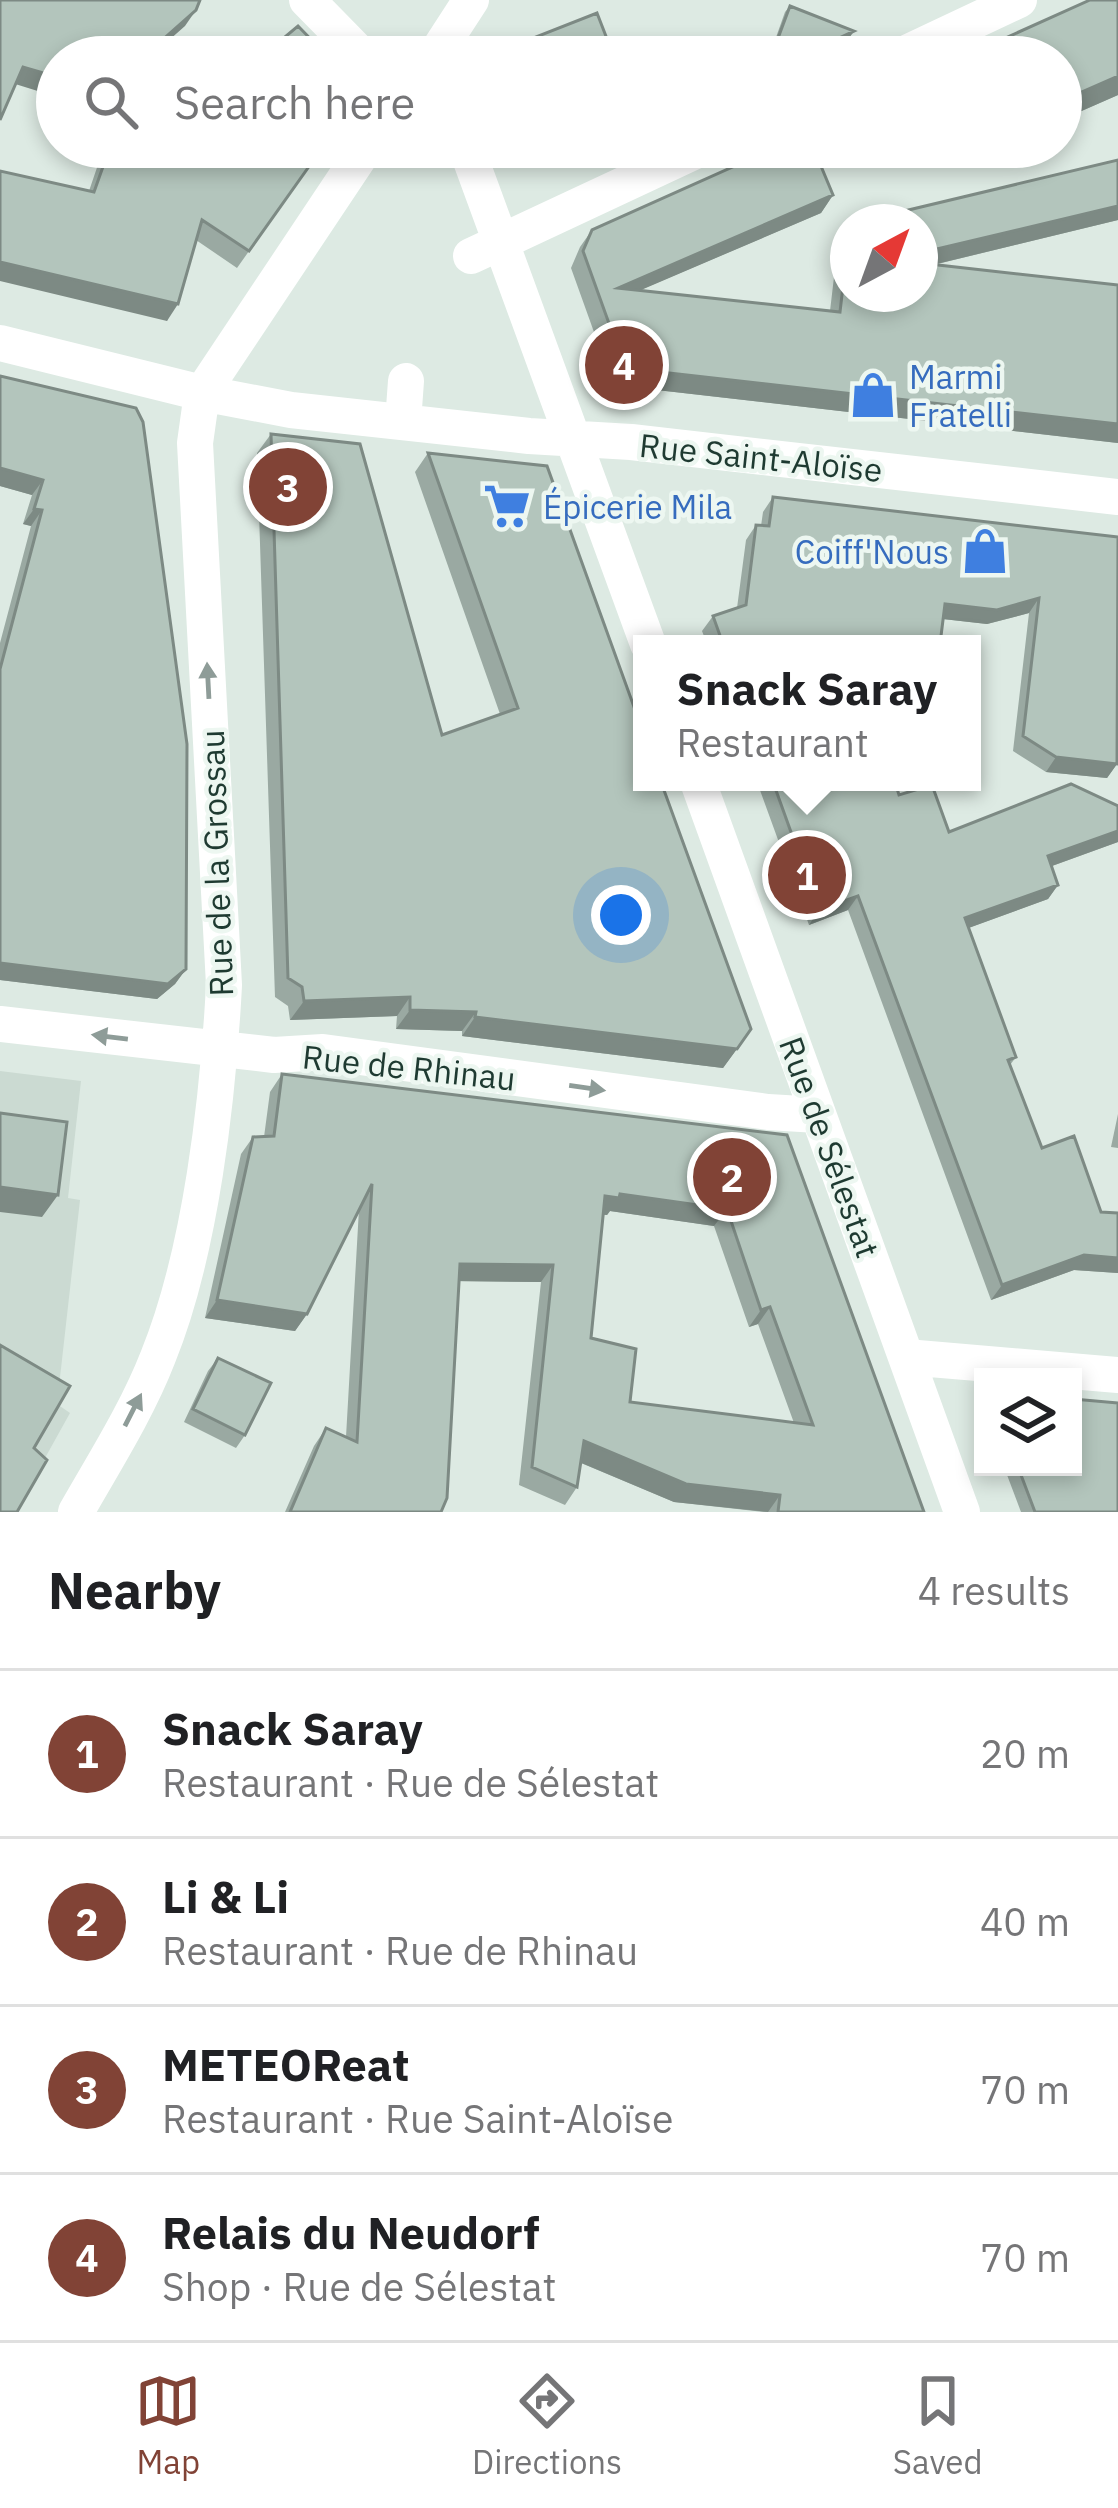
<!DOCTYPE html>
<html lang="en">
<head>
<meta charset="utf-8">
<style>
  body { margin:0; font-family:"IBM Plex Sans",sans-serif; background:#f6f6f6; color:#202124 }
  .controls { position:absolute; right:36px; bottom:36px; display:grid; overflow:hidden; border-radius:0px; box-shadow:0 6px 18px #0003 }
  .controls button { width:108px; height:108px; display:grid; place-items:center; padding:0; border:0; border-bottom:3px solid #e0e0e0; background:#fff; color:#202124; font:60px sans-serif }
  .compass { position:absolute; left:830px; top:204px; width:108px; height:108px; border-radius:50%; background:#fff; box-shadow:0 6px 18px #0003; rotate:41deg }
  .you { position:absolute; left:621px; top:915px; width:42px; height:42px; margin:-30px; border:9px solid #fff; border-radius:50%; background:#1a73e8; box-shadow:0 0 0 18px #1a73e833 }
  .badge { display:grid; place-items:center; width:78px; height:78px; border-radius:50%; background:#814336; color:#fff; font-size:39px; font-weight:700 }
  .pin { position:absolute; translate:-50% -50%; border:6px solid #fff; box-shadow:0 3px 12px #0006 }
  .popup { position:absolute; left:633px; top:635px; width:348px; height:156px; box-sizing:border-box; display:grid; place-content:center; border-radius:0px; background:#fff; filter:drop-shadow(0 3px 9px #0005); font-size:39px; white-space:nowrap; color:#757577 }
  .popup b { font-size:45px; color:#202124 }
  .popup::after { content:''; position:absolute; left:50%; top:100%; margin-left:-24px; border:24px solid transparent; border-top-color:#fff }
  .list { margin:0; padding:0; list-style:none }
  h2 { display:flex; justify-content:space-between; align-items:center; height:156px; margin:0; padding:0 48px; font-size:51px }
  h2 small { font-size:39px; font-weight:400; color:#757577 }
  .list li { display:grid; grid-template-columns:78px 1fr auto; gap:36px; align-items:center; box-sizing:border-box; height:168px; padding:0 48px; border-top:3px solid #e0e0e0 }
  .list b { display:block; font-size:45px; white-space:nowrap }
  .list p { margin:0; font-size:39px; white-space:nowrap; color:#757577 }
  .list em { font-size:39px; font-style:normal; color:#757577 }
  .icon { flex:none; width:66px; height:66px; fill:none; stroke:currentColor; stroke-width:2; stroke-linecap:round; stroke-linejoin:round }
  .map { position:relative; flex:none; width:1118px; height:1512px; overflow:hidden }
  .search { position:absolute; background:#fff; box-shadow:0 6px 18px #0003; left:36px; right:36px; top:36px; height:132px; display:flex; align-items:center; gap:30px; box-sizing:border-box; padding:0 42px; border-radius:66px; color:#757577; font-size:45px }
  .sheet { height:828px; background:#fff }
  nav { display:flex; justify-content:space-around; align-items:center; box-sizing:border-box; height:168px; border-top:3px solid #e0e0e0; background:#fff; font-size:33px; color:#757577 }
  nav a { display:grid; justify-items:center; gap:6px }
  nav .on { color:#814336 }
  .map>svg:first-child { display:block }
  .built { fill:#cbdad2 }
  .lines { fill:none; stroke-linecap:round; stroke-linejoin:round }
  .minor { stroke:#fff; stroke-width:36 }
  .wall { fill:#9aa9a2; fill-rule:evenodd }
  .shaded-wall { fill:#7d8a84 }
  .building { fill:#b3c5bc; stroke:#7d8a84; stroke-width:3; fill-rule:evenodd }
  .oneway { fill:#8e9c98 }
  .labels { text-anchor:middle; dominant-baseline:central; stroke-width:9; stroke-linejoin:round; paint-order:stroke }
  .shop-label { font-size:33px; fill:#366cbe; stroke:#edf7f1; text-anchor:start }
  .street-label { font-size:33px; fill:#1e3a31; stroke:#edf7f1 }
</style>
</head>
<body>
<div class="map">
<svg width="1118" height="1512" viewBox="0 0 1118 1512">
  <rect width="100%" height="100%" fill="#ddeae3"/>
  <!-- built -->
  <path class="built" d="M0,1071l81,10 -13,117 12,2 -23,204 13,9 -55,99h-15z"/>
  <g class="lines">
    <!-- minor -->
    <path class="minor" d="M307,0l56,57
      M434,57l37,-57
      M898,57l121,-57
      M466,147l182,497
      M471,256l233,-109
      M0,343l202,50 89,17 238,26 102,6 487,55
      M403,422l3,-41
      M698,782l264,730
      M0,1024l274,31 49,-3 445,60 50,3
      M906,1357l212,18
      M76,1512c29,-51 61,-101 82,-155 43,-106 60,-258 66,-372l-29,-542 7,-50 164,-246"/>
  </g>
  <!-- wall -->
  <path class="wall" d="M1118,0v95l-57,25v-63h-112l7,-11 16,7z
    M790,6l64,25 -5,7 -40,19h-40l16,-45z
    M528,40l86,17h-94l-1,-4z
    M104,147h157l49,18 -73,103 -41,-28 -29,81 -78,-130z
    M294,147h28l-12,17z
    M970,147h30l-25,11z
    M1118,160v60l-185,45 185,20v158l-505,-58 -42,-117 9,-21 12,-17 241,-35 -12,18 -181,77 190,21 4,-34v-35l12,-17 74,-3z
    M0,376l136,32 50,561 -11,15 -18,15 -157,-19v-337l31,-117 -8,-2 9,-29 -32,-9z
    M271,434l171,301 58,-21 -85,-242 13,-19 323,576 -28,39 -261,-32v-5l-66,-2 1,-13 -107,4 -2,-14 -13,-9 -18,-544z
    M773,497l345,40 -1,227 -10,14 -61,-6 -33,-21 16,-138 -42,11 -44,-5 -3,25h-233l-5,-13 11,-15 24,-8 9,-68 10,-15 5,1 2,-14z
    M757,782h138l4,13 50,37 169,-26v36l-66,24 6,19 -10,14 -80,29 48,129 -6,8 32,83 59,64 17,1v60l-44,-3 -83,30 -143,-390 -39,15z
    M282,1074l505,61 137,377h-160l-90,-10 -93,-39 -4,24 -12,18 -46,-20 22,-203 -82,-1 -18,231h-156l29,-66 12,-18 20,9 13,-228 -52,105 -12,17 -90,-13 36,-164 12,-17h11l6,-45zM610,1211l104,15 35,101 9,-3 36,99 -164,-21 -39,-64 12,-123h4z
    M1118,1114v34l-7,-1z
    M218,1358l27,77 -9,13 -52,-26 24,-51z
    M1004,1467h69l45,45h-97z"/>
  <!-- shaded-wall -->
  <path class="shaded-wall" d="M196,10l-11,16 -35,31h-7z
    M854,31l-5,7 -40,19h-11z
    M23,67l34,10v20l-45,-14z
    M1118,76v19l-57,25v-19z
    M983,147h17l-25,11z
    M833,195l-12,18 -215,92 12,-17z
    M1118,206v14l-198,48v-15z
    M0,262l178,42 -11,17 -167,-40z
    M625,368l493,56v19l-505,-58z
    M0,468l43,12 -11,15 -32,-9z
    M34,509l8,1 -11,16 -8,-2z
    M1039,598l-10,15 -42,11 -53,-6 11,-14z
    M1056,757l61,7 -10,14 -61,-6z
    M1118,831v11l-80,29 10,-15z
    M1058,885l-10,14 -93,34 10,-15z
    M858,896l-10,14 -39,15 10,-15z
    M0,963l186,6 -11,15 -18,15 -157,-19z
    M410,997l-13,19 -107,4 14,-19z
    M410,1010l66,2 -14,19 -66,-2z
    M475,1017l262,32 -14,19 -261,-32z
    M0,1187l58,8 -16,22 -42,-5z
    M620,1194l107,15 -13,17 -104,-15 -3,4 -14,-2 12,-17z
    M1084,1255l34,3v15l-44,-3 -83,30 11,-15z
    M460,1264l93,1 -12,17 -93,-1z
    M217,1300l90,14 -12,17 -90,-13z
    M770,1307l-12,17 -9,3 12,-17z
    M584,1441l196,54 -12,17 -94,-10 -102,-43z"/>
  <!-- building -->
  <path class="building" d="M0,0h200l-4,10 -53,47h-86v20l-34,-10 -23,53z
    M1090,0h28v76l-57,25v-44h-100l-5,-11 16,7z
    M790,6l64,25 -56,26h-27z
    M597,13l17,44h-80l-6,-17z
    M298,26l30,31h-67z
    M110,147h151l49,18 -61,86 -47,-31 -24,84 -178,-42v-91l94,21z
    M777,147h36l20,48 -215,93 222,24 6,-52v-35l2,-1v70h72v-31l198,22v139l-493,-56 -42,-117 9,-21z
    M1118,160v46l-198,47v-31h-62z
    M0,376l136,32 7,14 44,322 -1,225 -18,15 -168,-21v-294l42,-159 -8,-1 9,-29 -43,-12z
    M271,434l89,10 82,291 76,-27 -90,-255 119,13 95,263v53h19l90,247 -14,20 -262,-32 1,-5 -66,-2v-13l-106,4 -2,-14 -14,-9z
    M773,497l345,40 -1,227 -61,-7 -33,-21 16,-138 -42,12 -52,-6 -5,40h-217l-10,-28 33,-11 10,-80 13,1z
    M773,782h122l4,13 33,-10 17,47 122,-48 47,22v25l-70,25 10,29 -93,33 51,139 -8,3 34,88 32,-12 27,76 17,1v45l-34,-3 -82,30 -144,-389 -39,14z
    M282,1074l505,61 137,377h-146l2,-17 -94,-11 -102,-43 -7,46 -45,-20 21,-202 -93,-1 -13,234 -6,14h-151l36,-84 31,14 15,-258 -65,130 -90,-14 36,-163 21,-1zM620,1194l107,15 34,101 9,-3 43,118 -183,-23 6,-53 -45,-11 14,-142 14,2z
    M0,1113l67,9 -9,73 -58,-8z
    M0,1345l70,41 -36,62 13,12 -30,52h-17z
    M218,1358l53,25 -26,52 -52,-26z
    M1073,1399l45,4v109h-83l-17,-45h55z"/>
  <!-- one-way arrows -->
  <defs><path id="oneway-solid" d="M-6-.8H1V-3.2L6.5 0L1 3.2V.8H-6Z" transform="scale(3)"/></defs>
  <g class="oneway">
    <use href="#oneway-solid" transform="translate(208 681) rotate(-93)"/>
    <use href="#oneway-solid" transform="translate(110 1037) rotate(-173)"/>
    <use href="#oneway-solid" transform="translate(587 1088) rotate(8)"/>
    <use href="#oneway-solid" transform="translate(133 1410) rotate(-63)"/>
  </g>
  <!-- icons -->
  <defs>
    <symbol id="shop-bare" viewBox="-9 -9 18 18"><path d="M-5-2.5h2.3a2.7 3.5 0 0 1 5.4 0H5L5.5 6h-11ZM-1.5-2.5h3a1.5 2.3 0 0 0-3 0Z" fill="#3f7fe0" stroke="#edf7f1" stroke-width="2.5" paint-order="stroke"/></symbol>
    <symbol id="supermarket-bare" viewBox="-9 -9 18 18"><path d="M-6-5.5h2.5l.6 2H6L4.5 2H-2.5L-4.4-4H-6ZM-1.5 3.2a1.3 1.3 0 1 0 .1 0ZM3 3.2a1.3 1.3 0 1 0 .1 0Z" fill="#3f7fe0" stroke="#edf7f1" stroke-width="2.5" paint-order="stroke"/></symbol>
  </defs>
  <g fill-rule="evenodd">
    <use href="#shop-bare" x="840" y="362" width="66" height="66"/>
    <use href="#supermarket-bare" x="474" y="473" width="66" height="66"/>
    <use href="#shop-bare" x="952" y="518" width="66" height="66"/>
  </g>
  <g class="labels">
    <!-- shop labels -->
    <g class="shop-label">
      <text x="909" y="376">Marmi<tspan x="909" dy="38">Fratelli</tspan></text>
      <text x="543" y="506">Épicerie Mila</text>
      <text x="949" y="551" text-anchor="end">Coiff'Nous</text>
    </g>
    <!-- street labels -->
    <g class="street-label">
      <text transform="translate(761 457) rotate(6)">Rue Saint-Aloïse</text>
      <text transform="translate(216 863) rotate(-92)">Rue de la Grossau</text>
      <text transform="translate(409 1067) rotate(6)">Rue de Rhinau</text>
      <text transform="translate(830 1147) rotate(70)">Rue de Sélestat</text>
    </g>
  </g>
</svg>
<div class="controls">
<button><svg class="icon" aria-label="layers" viewBox="0 0 24 24"><path d="M12 4l9 5-9 5-9-5zM3 14l9 5 9-5"/></svg></button>
</div>
<svg class="compass" viewBox="-18 -18 36 36"><path d="M0-13l5 13h-10z" fill="#e53935"/><path d="M0 13l5-13h-10z" fill="#757577"/></svg>
<div class="you"></div>
<div class="pin badge" style="left:807px;top:875px">1</div>
<div class="popup"><b>Snack Saray</b>Restaurant</div>
<div class="pin badge" style="left:732px;top:1177px">2</div>
<div class="pin badge" style="left:288px;top:487px">3</div>
<div class="pin badge" style="left:624px;top:365px">4</div>
<div class="search"><svg class="icon" aria-label="search" viewBox="0 0 24 24"><circle cx="10" cy="10" r="6"/><path d="M15 15l6 6"/></svg>Search here</div>
</div>
<section class="sheet">
<h2>Nearby<small>4 results</small></h2>
<ul class="list">
<li><span class="badge">1</span><div><b>Snack Saray</b><p>Restaurant · Rue de Sélestat</p></div><em>20 m</em></li>
<li><span class="badge">2</span><div><b>Li &amp; Li</b><p>Restaurant · Rue de Rhinau</p></div><em>40 m</em></li>
<li><span class="badge">3</span><div><b>METEOReat</b><p>Restaurant · Rue Saint-Aloïse</p></div><em>70 m</em></li>
<li><span class="badge">4</span><div><b>Relais du Neudorf</b><p>Shop · Rue de Sélestat</p></div><em>70 m</em></li>
</ul>
</section>
<nav>
<a class="on"><svg class="icon" aria-label="map" viewBox="0 0 24 24"><path d="M3 6l6-2 6 2 6-2v14l-6 2-6-2-6 2zM9 4v14M15 6v14"/></svg>Map</a>
<a><svg class="icon" aria-label="directions" viewBox="0 0 24 24"><path d="M12 3l9 9-9 9-9-9zM9 14v-3h6M13 9l2 2-2 2"/></svg>Directions</a>
<a><svg class="icon" aria-label="saved" viewBox="0 0 24 24"><path d="M7 4h10v16l-5-4-5 4z"/></svg>Saved</a>
</nav>
</body>
</html>
